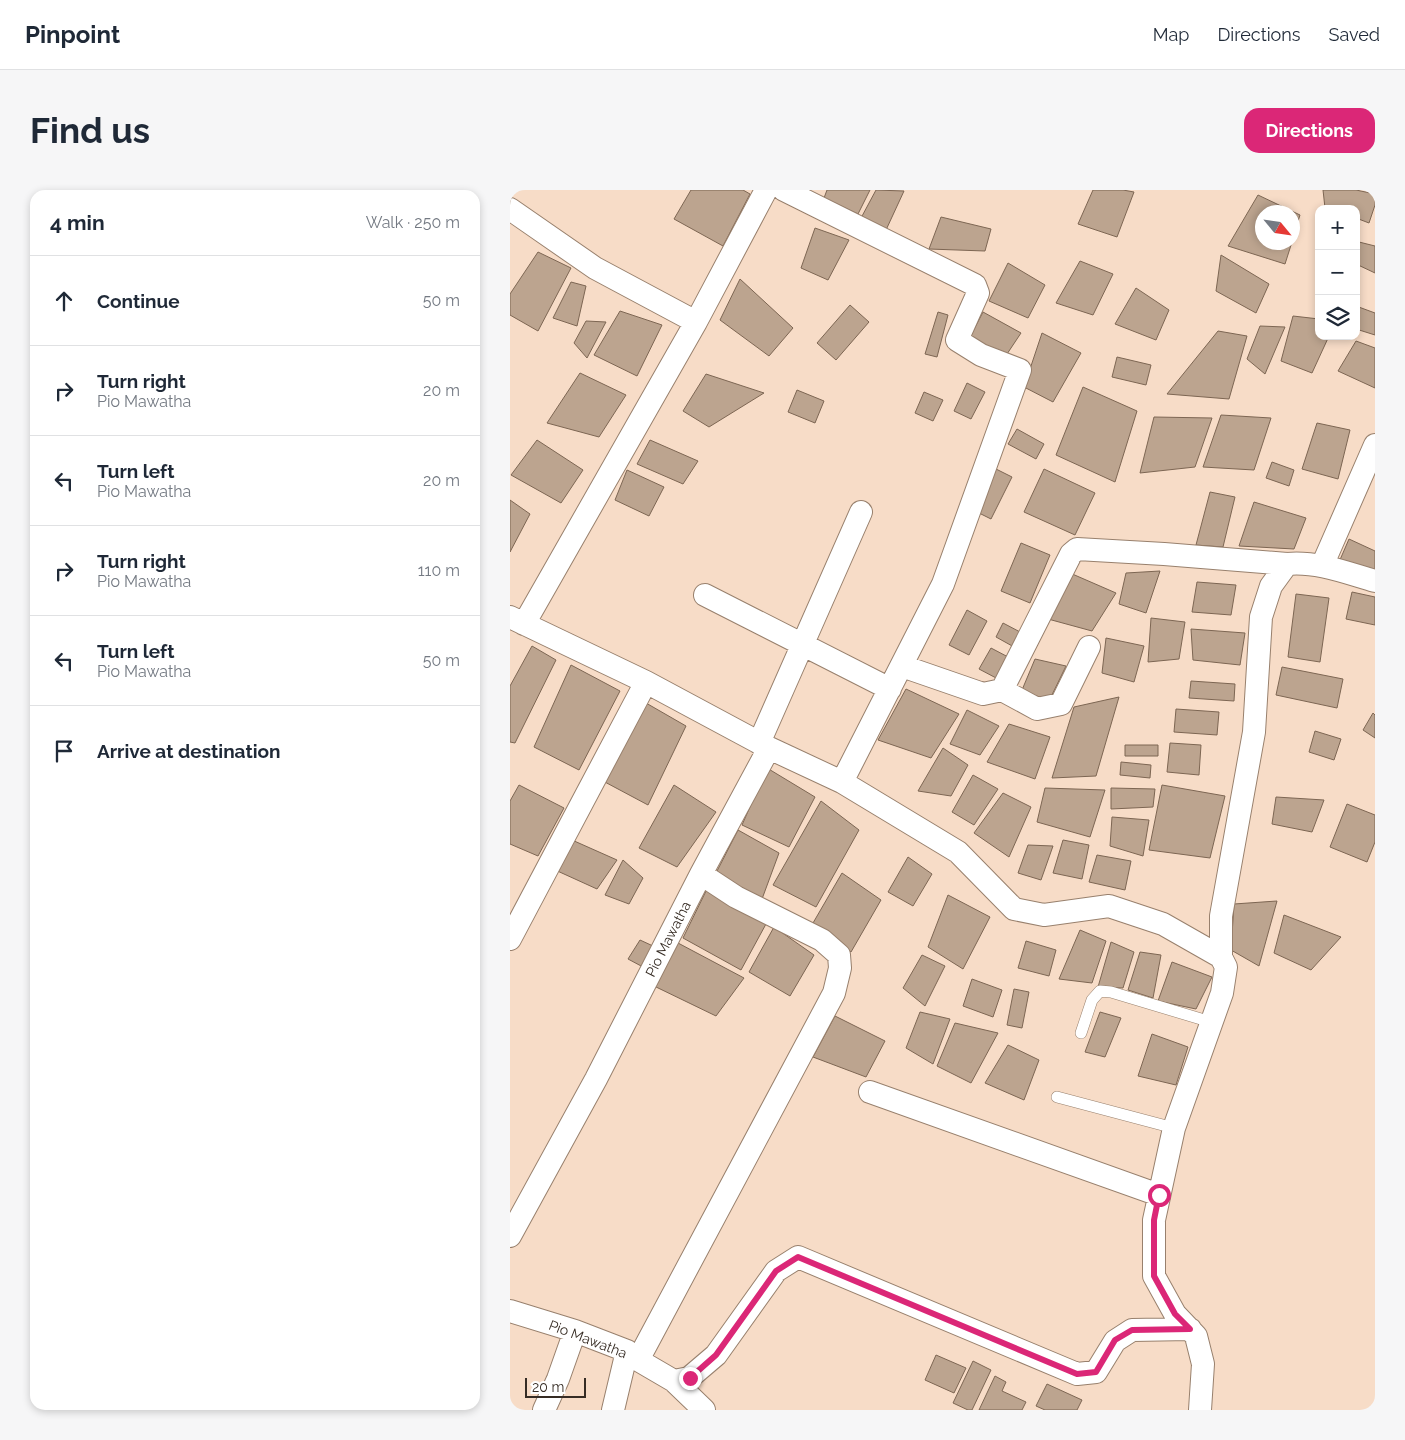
<!DOCTYPE html>
<html lang="en">
<head>
<meta charset="utf-8">
<style>
  body { margin:0; font-family:Raleway,sans-serif; background:#f6f6f7; color:#1f2937 }
  .controls { position:absolute; right:15px; top:15px; display:grid; overflow:hidden; border-radius:10px; box-shadow:0 2px 8px #0003 }
  .controls button { width:45px; height:45px; display:grid; place-items:center; padding:0; border:0; border-bottom:1px solid #e0e1e3; background:#fff; color:#1f2937; font:25px sans-serif }
  .compass { position:absolute; left:745px; top:15px; width:45px; height:45px; border-radius:50%; background:#fff; box-shadow:0 2px 8px #0003; rotate:119deg }
  .scale { position:absolute; left:15px; bottom:12px; width:61px; box-sizing:border-box; padding-left:5px; border:2px solid #362c24; border-top:0; font-size:14px; line-height:18px; white-space:nowrap; color:#362c24; -webkit-text-stroke:4px #fff; paint-order:stroke }
  .stop { position:absolute; width:15px; height:15px; margin:-11px; border:4px solid #db2777; border-radius:50%; background:#fff }
  .stop.end { background:#db2777; border-color:#fff; box-shadow:0 1px 5px #0008 }
  .list { margin:0; padding:0; list-style:none }
  h2 { display:flex; justify-content:space-between; align-items:center; height:65px; margin:0; padding:0 20px; font-size:21px }
  h2 small { font-size:16px; font-weight:400; color:#747a83 }
  .list li { display:grid; grid-template-columns:32px 1fr auto; gap:15px; align-items:center; box-sizing:border-box; height:90px; padding:0 20px; border-top:1px solid #e0e1e3 }
  .list b { display:block; font-size:19px; white-space:nowrap }
  .list p { margin:0; font-size:16px; white-space:nowrap; color:#747a83 }
  .list em { font-size:16px; font-style:normal; color:#747a83 }
  .icon { flex:none; width:28px; height:28px; fill:none; stroke:currentColor; stroke-width:2; stroke-linecap:round; stroke-linejoin:round }
  .map { position:relative; flex:none; width:865px; height:1220px; overflow:hidden; border-radius:15px }
  header { display:flex; align-items:center; gap:30px; box-sizing:border-box; height:70px; padding:0 25px; background:#fff; border-bottom:1px solid #e0e1e3 }
  header strong { font-size:24px }
  nav { display:flex; gap:28px; margin-inline-start:auto; font-size:18px }
  .intro { display:flex; align-items:center; justify-content:space-between; box-sizing:border-box; height:120px; padding:0 30px }
  h1 { margin:0; font-size:35px }
  .button { padding:12px 22px; border-radius:15px; background:#db2777; color:#fff; font-size:18px; font-weight:700 }
  main { display:flex; gap:30px; padding:0 30px }
  aside { flex:1; background:#fff; border-radius:15px; box-shadow:0 2px 8px #0003 }
  .map>svg:first-child { display:block }
  .building { fill:#bca48f; stroke:#7d6653 }
  .lines { fill:none; stroke-linecap:round; stroke-linejoin:round }
  .lane-casing { stroke:#98806d; stroke-width:12 }
  .street-casing { stroke:#98806d; stroke-width:24 }
  .lane { stroke:#fff; stroke-width:11 }
  .street { stroke:#fff; stroke-width:22 }
  .route { stroke:#db2777; stroke-width:6 }
  .labels { text-anchor:middle; dominant-baseline:central; stroke-width:4; stroke-linejoin:round; paint-order:stroke }
  .street-label { font-size:14px; fill:#362c24; stroke:#fff }
</style>
</head>
<body>
<header>
<strong>Pinpoint</strong>
<nav><a>Map</a><a>Directions</a><a>Saved</a></nav>
</header>
<div class="intro"><h1>Find us</h1><a class="button">Directions</a></div>
<main>
<aside>
<h2>4 min<small>Walk · 250 m</small></h2>
<ul class="list">
<li><svg class="icon" aria-label="ahead" viewBox="0 0 24 24"><path d="M12 20V5M6 11l6-6 6 6"/></svg><div><b>Continue</b></div><em>50 m</em></li>
<li><svg class="icon" aria-label="right" viewBox="0 0 24 24"><path d="M7 20v-9h11M14 6l5 5-5 5"/></svg><div><b>Turn right</b><p>Pio Mawatha</p></div><em>20 m</em></li>
<li><svg class="icon" aria-label="left" viewBox="0 0 24 24"><path d="M17 20v-9H6M10 6l-5 5 5 5"/></svg><div><b>Turn left</b><p>Pio Mawatha</p></div><em>20 m</em></li>
<li><svg class="icon" aria-label="right" viewBox="0 0 24 24"><path d="M7 20v-9h11M14 6l5 5-5 5"/></svg><div><b>Turn right</b><p>Pio Mawatha</p></div><em>110 m</em></li>
<li><svg class="icon" aria-label="left" viewBox="0 0 24 24"><path d="M17 20v-9H6M10 6l-5 5 5 5"/></svg><div><b>Turn left</b><p>Pio Mawatha</p></div><em>50 m</em></li>
<li><svg class="icon" aria-label="arrive" viewBox="0 0 24 24"><path d="M6 21V4h12l-3 4 3 4H6"/></svg><div><b>Arrive at destination</b></div></li>
</ul>
</aside>
<div class="map">
<svg width="865" height="1220" viewBox="0 0 865 1220">
  <rect width="100%" height="100%" fill="#f7dcc7"/>
  <!-- building -->
  <path class="building" d="M181,0h52l7,4 -27,52 -49,-27z
    M317,0h43l-12,24 -34,-16z
    M366,0l28,1 -18,39 -25,-12z
    M583,0h30l11,2 -17,45 -39,-13z
    M813,0h33l19,4v11l-6,18 -13,-5v-9l-31,-1z
    M748,5l42,20 -8,25v-28h-30v30h30l-7,22 -57,-18z
    M431,27l50,12 -6,22 -56,-2z
    M305,38l34,12 -21,40 -27,-12z
    M849,52l16,4v27l-19,-9v-16z
    M28,62l33,16 -33,63 -28,-16v-21z
    M711,65l48,29 -13,29 -40,-22z
    M570,71l33,13 -20,41 -37,-12z
    M498,73l37,22 -17,33 -39,-17z
    M230,89l53,49 -24,28 -49,-36z
    M61,92l15,4 -9,40 -24,-8z
    M626,98l33,22 -13,30 -41,-16z
    M340,115l19,17 -33,38 -19,-17z
    M846,116l19,7v22l-19,-6z
    M110,121l42,14 -25,51 -43,-21z
    M428,122l10,3 -11,42 -12,-3z
    M473,122l38,21 -14,21 -39,-13z
    M783,126l26,3v17h10l-17,37 -31,-12z
    M76,131l20,1 -19,36 -13,-15z
    M750,136l25,1 -20,47 -18,-15z
    M708,141l29,5 -18,63 -62,-5z
    M532,143l39,20 -28,49 -29,-15z
    M846,151l19,7v40l-37,-17z
    M607,167l34,8 -5,20 -34,-8z
    M70,183l46,22 -27,42 -52,-14z
    M196,184l58,19 -55,34 -26,-16z
    M457,193l18,9 -14,27 -17,-8z
    M573,197l54,24 -22,71 -59,-27z
    M287,200l27,11 -9,22 -27,-11z
    M414,202l19,8 -10,21 -18,-8z
    M711,225l50,3 -17,52 -51,-3z
    M644,227l58,1 -17,49 -55,6z
    M807,233l33,7 -12,49 -36,-10z
    M507,239l27,15 -8,15 -28,-15z
    M27,250l46,30 -22,33 -50,-28z
    M140,250l48,21 -15,23 -46,-20z
    M762,272l22,8 -5,16 -23,-8z
    M484,278l18,9 -21,42 -18,-9z
    M534,279l51,24 -20,42 -51,-23z
    M117,280l37,17 -15,29 -34,-16z
    M700,302l25,5 -12,50 -27,-2z
    M0,310l20,14 -20,38z
    M744,312l52,16 -12,31 -55,-3z
    M839,349l26,12v35l-39,-17z
    M511,353l29,12 -20,48 -29,-12z
    M650,381l-14,42 -27,-9 7,-31z
    M560,383l46,20 -24,38 -44,-12z
    M687,392l39,3 -5,30 -39,-3z
    M842,402l23,5v28l-29,-6z
    M786,404l33,4 -9,64 -32,-5z
    M457,420l20,11 -18,34 -20,-10z
    M641,428l34,4 -6,37 -31,3z
    M493,433l19,10 -8,14 -18,-10z
    M681,439l54,4 -5,32 -47,-5z
    M596,448l38,8 -10,36 -32,-9z
    M22,456l24,14 -41,83 -5,-1v-56z
    M481,458l19,10 -12,21 -19,-10z
    M525,469l31,7 -17,35 -27,-11z
    M61,475l49,26 -41,79 -45,-23z
    M772,477l61,12 -6,29 -61,-13z
    M681,491l44,3 -1,17 -45,-3z
    M396,499l53,25 -28,44 -53,-18z
    M609,507l-23,79 -44,2 22,-71z
    M136,513l40,23 -38,79 -45,-24z
    M666,519l43,3 -2,23 -43,-3z
    M457,520l32,16 -19,29 -30,-11z
    M863,523l2,2v23l-12,-8z
    M499,534l41,13 -15,42 -48,-17z
    M805,541l26,8 -7,21 -25,-8z
    M660,553l31,2 -2,30 -32,-3z
    M615,555h33v11h-33z
    M433,558l25,17 -17,31 -33,-5z
    M611,572l30,3 -1,13 -30,-3z
    M257,578l48,29 -26,50 -47,-22z
    M463,585l25,14 -24,36 -22,-13z
    M9,595l45,23 -26,48 -28,-12v-43z
    M164,595l42,27 -39,55 -38,-19z
    M652,595l63,11 -15,62 -61,-8z
    M535,598l60,2 -15,47 -53,-15z
    M601,598l44,1 -2,18 -42,2z
    M493,603l28,14 -22,50 -35,-24z
    M766,607l48,3 -12,32 -40,-8z
    M311,611l38,29 -43,77 -43,-22z
    M837,614l28,11v27l-8,20 -37,-15z
    M602,627l37,3 -6,36 -33,-10z
    M228,640l41,23 -17,46 -46,-26z
    M62,650l45,20 -20,29 -44,-20z
    M553,650l26,5 -7,34 -29,-6z
    M518,655l25,1 -12,34 -23,-7z
    M587,665l34,6 -6,29 -36,-8z
    M398,667l24,17 -19,32 -25,-14z
    M113,670l20,18 -14,26 -24,-9z
    M332,683l39,27 -30,52 -38,-29z
    M197,699l59,35 -25,46 -58,-32z
    M438,705l42,22 -27,52 -35,-22z
    M767,711l-18,65 -28,-16 3,-46z
    M774,725l57,22 -30,33 -37,-17z
    M264,737l40,28 -24,41 -41,-24z
    M570,740l26,11 -14,42 -33,-4z
    M130,750l13,6 -10,21 -15,-8z
    M516,751l30,9 -7,26 -31,-8z
    M601,752l23,10 -11,36 -25,-1z
    M168,753l66,35 -28,38 -62,-30z
    M630,762l21,3 -8,43 -25,-8z
    M412,765l23,11 -20,40 -22,-18z
    M662,772l40,15 -16,32 -38,-8z
    M462,789l30,11 -9,27 -30,-11z
    M504,799l15,3 -7,36 -15,-3z
    M410,822l30,7 -17,45 -27,-16z
    M590,822l21,6 -16,39 -20,-5z
    M325,826l50,25 -19,36 -53,-20z
    M445,833l43,10 -27,50 -34,-17z
    M642,844l36,13 -12,38 -38,-9z
    M498,855l31,15 -15,40 -39,-17z
    M426,1165l30,13 -12,25 -29,-13z
    M463,1171l18,9 -19,40h-4l-15,-7z
    M485,1186l11,6 -4,9 24,11 -4,8h-43z
    M537,1194l35,16 -5,10h-32l-9,-4z"/>
  <g class="lines">
    <defs>
      <path id="lane" d="M571,843l11,-33 8,-9 11,1 100,30
        M547,907l117,31"/>
      <path id="street" d="M274,0l191,95 3,8 -21,47 24,15 39,15 -77,214 -101,198
        M0,19l85,59 101,54
        M812,376l53,-121
        M195,405l185,94
        M0,427l136,65 123,66 73,34 116,70 56,57 30,6 65,-9 54,18 58,33
        M14,434l172,-302 70,-132
        M392,476l81,28 19,-4 69,-136 6,-5 87,5 123,10c30,-3 60,9 88,17
        M492,500l35,19 24,-5 28,-57
        M249,553l102,-231
        M0,749l136,-257
        M360,902l289,103
        M0,1046l86,-157 105,-205 68,-126
        M0,1121l65,20 52,20 11,9 36,21 15,-3 27,-23 60,-84 22,-14 279,117 19,-2 19,-31 17,-11 58,-1
        M128,1170l196,-367 6,-25 -1,-13 -17,-15 -86,-43 -35,-23
        M164,1191l30,29
        M34,1220l14,-31 17,-48
        M103,1220l14,-59
        M690,1220l3,-46 -7,-28 -21,-22 -21,-38v-56l20,-92 48,-135 4,-26 -5,-10v-41l33,-184 7,-115 10,-31 16,-22"/>
    </defs>
    <!-- lane casing -->
    <use href="#lane" class="lane-casing"/>
    <!-- street casing -->
    <use href="#street" class="street-casing"/>
    <!-- lane -->
    <use href="#lane" class="lane"/>
    <!-- street -->
    <use href="#street" class="street"/>
  </g>
  <g class="lines">
    <!-- route -->
    <path class="route" d="M180,1188l26,-23 60,-84 22,-14 279,117 19,-2 19,-32 17,-10 58,-1 -15,-15 -21,-38v-56l5,-25"/>
  </g>
  <g class="labels">
    <!-- street labels -->
    <g class="street-label">
      <text transform="translate(158 749) rotate(-63)">Pio Mawatha</text>
      <text transform="translate(78 1149) rotate(21)">Pio Mawatha</text>
    </g>
  </g>
</svg>
<div class="controls">
<button>+</button>
<button>−</button>
<button><svg class="icon" aria-label="layers" viewBox="0 0 24 24"><path d="M12 4l9 5-9 5-9-5zM3 14l9 5 9-5"/></svg></button>
</div>
<svg class="compass" viewBox="-18 -18 36 36"><path d="M0-13l5 13h-10z" fill="#e53935"/><path d="M0 13l5-13h-10z" fill="#747a83"/></svg>
<div class="scale">20 m</div>
<div class="stop" style="left:649px;top:1005px"></div>
<div class="stop end" style="left:180px;top:1188px"></div>
</div>
</main>
</body>
</html>
